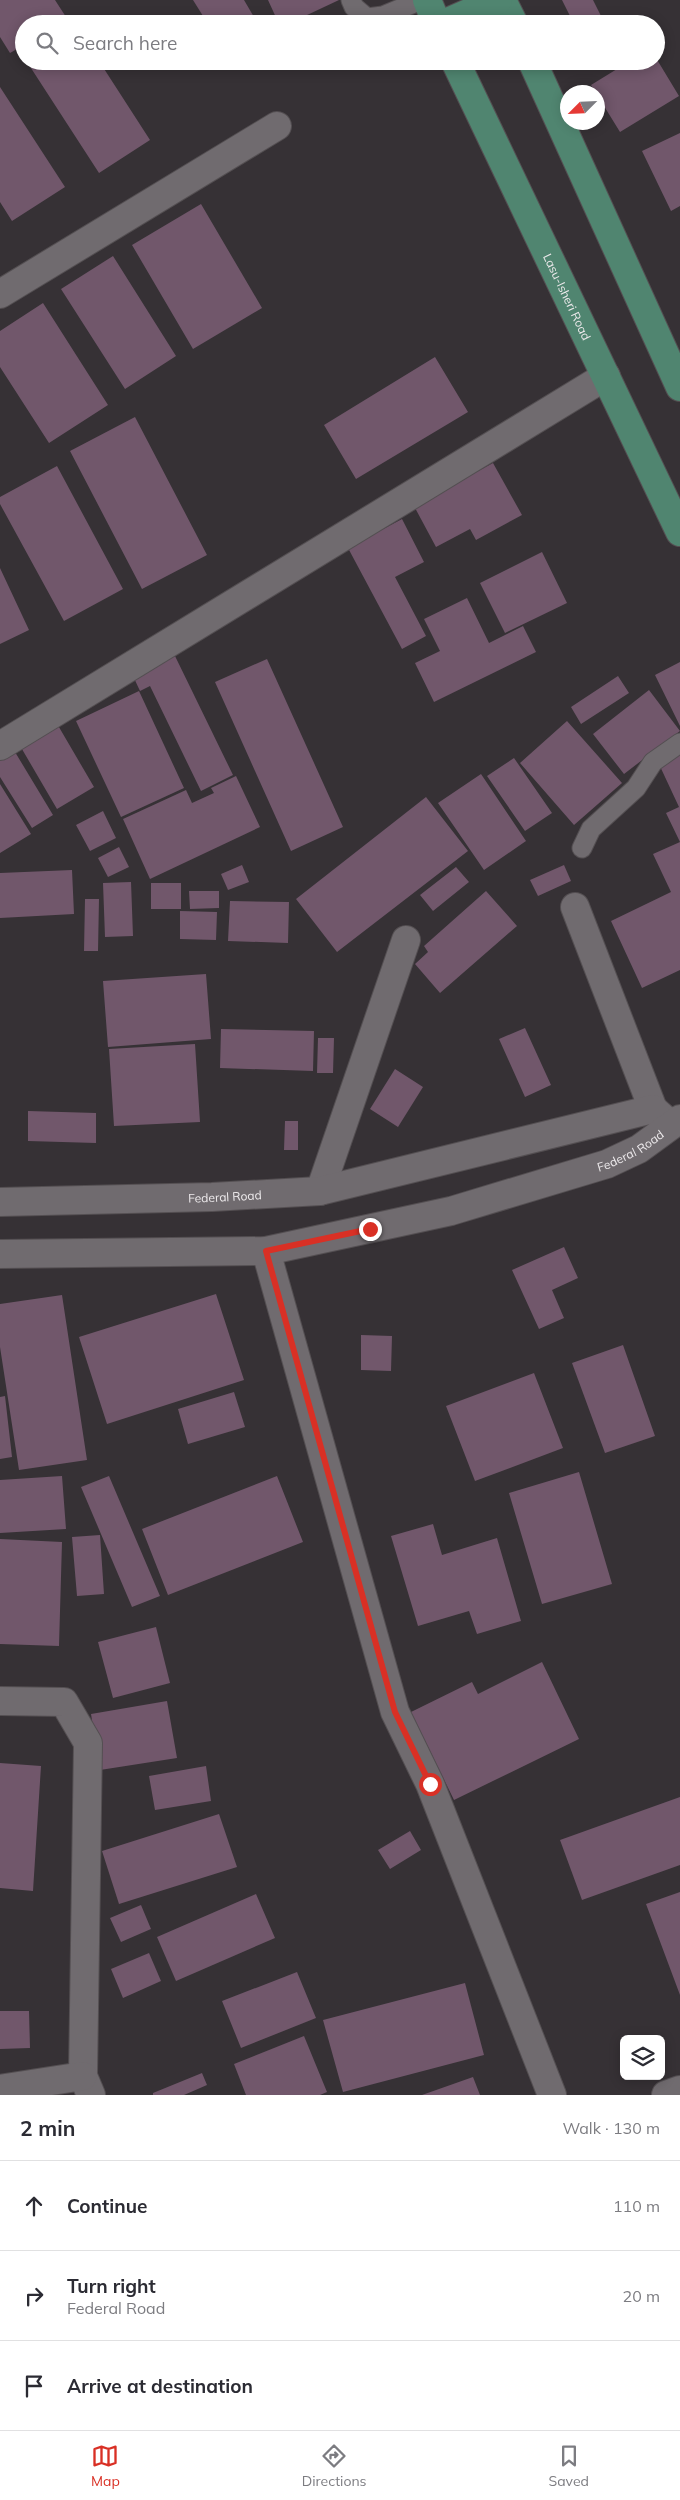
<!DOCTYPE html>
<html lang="en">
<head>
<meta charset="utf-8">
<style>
  body { margin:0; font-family:Mulish,sans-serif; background:#f2f2f3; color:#2b2b33 }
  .controls { position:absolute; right:15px; bottom:15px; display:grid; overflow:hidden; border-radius:8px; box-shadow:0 2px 12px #0003 }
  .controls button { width:45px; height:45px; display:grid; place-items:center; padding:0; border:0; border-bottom:1px solid #e1e1e2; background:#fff; color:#2b2b33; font:25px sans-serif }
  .compass { position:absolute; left:560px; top:85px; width:45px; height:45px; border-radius:50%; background:#fff; box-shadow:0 2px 12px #0003; rotate:246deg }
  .stop { position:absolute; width:15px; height:15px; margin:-11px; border:4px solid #d93025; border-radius:50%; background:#fff }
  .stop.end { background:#d93025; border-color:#fff; box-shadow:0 1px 5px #0008 }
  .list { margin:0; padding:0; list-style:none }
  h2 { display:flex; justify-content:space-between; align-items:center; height:65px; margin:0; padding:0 20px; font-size:21px }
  h2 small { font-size:16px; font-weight:400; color:#7c7c81 }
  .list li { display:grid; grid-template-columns:32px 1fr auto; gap:15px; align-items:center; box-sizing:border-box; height:90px; padding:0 20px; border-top:1px solid #e1e1e2 }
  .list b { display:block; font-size:19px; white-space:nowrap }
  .list p { margin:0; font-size:16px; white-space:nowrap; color:#7c7c81 }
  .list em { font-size:16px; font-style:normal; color:#7c7c81 }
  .icon { flex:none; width:28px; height:28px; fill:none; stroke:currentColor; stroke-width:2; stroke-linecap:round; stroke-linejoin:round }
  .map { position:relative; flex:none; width:680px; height:2095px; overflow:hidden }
  .search { position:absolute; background:#fff; box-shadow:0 2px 12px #0003; left:15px; right:15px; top:15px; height:55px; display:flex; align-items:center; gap:12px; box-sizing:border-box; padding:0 18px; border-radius:28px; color:#7c7c81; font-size:19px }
  .sheet { height:335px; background:#fff }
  nav { display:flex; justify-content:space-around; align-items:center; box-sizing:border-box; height:70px; border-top:1px solid #e1e1e2; background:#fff; font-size:14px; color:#7c7c81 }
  nav a { display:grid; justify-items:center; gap:2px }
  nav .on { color:#d93025 }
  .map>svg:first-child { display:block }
  .building { fill:#71576b }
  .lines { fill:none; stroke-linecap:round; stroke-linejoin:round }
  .lane-casing { stroke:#544f52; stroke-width:21 }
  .street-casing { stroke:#544f52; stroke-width:30 }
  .primary-casing { stroke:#544f52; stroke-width:30 }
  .lane { stroke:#706b6f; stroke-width:19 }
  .street { stroke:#706b6f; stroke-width:28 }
  .primary { stroke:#508570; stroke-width:28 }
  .route { stroke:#d93025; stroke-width:6 }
  .labels { text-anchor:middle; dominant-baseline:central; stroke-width:5; stroke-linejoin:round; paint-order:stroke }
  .street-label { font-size:12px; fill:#edeaec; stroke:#363135 }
</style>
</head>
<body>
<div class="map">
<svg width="680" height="2095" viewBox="0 0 680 2095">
  <rect width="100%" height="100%" fill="#363135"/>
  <!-- building -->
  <path class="building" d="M0,0h55l11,17 -10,7h-32v21l-14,8 -10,-16z
    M193,0h51l14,24h-24l-3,-5 -7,5h-16z
    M268,0h71l-51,24h-9z
    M562,0h31l12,24h-31z
    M656,58l23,38 -59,36 -29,-47 39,-24h26z
    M35,61h64l51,79 -51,33 -70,-108z
    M230,61h19l-14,9z
    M0,87l65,100 -53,34 -12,-19z
    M680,133v73l-9,5 -29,-60z
    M201,204l61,104 -69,41 -61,-104z
    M113,256l63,100 -51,33 -64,-100z
    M43,303l65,102 -59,38 -49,-76v-36z
    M435,357l33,55 -112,67 -32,-54z
    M135,417l72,138 -65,34 -72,-138z
    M493,463l29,52 -46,25 -6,-11 -34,18 -22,-41z
    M57,466l66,123 -59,32 -64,-117v-7z
    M402,519l22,43 -29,15 31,59 -24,13 -54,-101z
    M542,552l25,51 -62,30 -25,-50z
    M0,568l29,62 -29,14z
    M467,598l22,45 34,-17 13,26 -102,50 -19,-39 25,-12 -16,-32z
    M175,656l58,119 -32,16 -51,-105 -10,5 -7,-15z
    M267,659l76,168 -52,24 -76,-169z
    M680,662v64l-25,-51z
    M618,676l11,17 -48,31 -10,-17z
    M649,690l31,41 -56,43 -31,-40z
    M139,691l45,97 -63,29 -45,-96z
    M567,721l55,62 -48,42 -54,-62z
    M56,722l38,65 -37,22 -38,-65z
    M680,751v219l-38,18 -31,-67 60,-29 -18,-38 27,-12 -14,-29 13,-6 -21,-45z
    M15,752l38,63 -21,13 -32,-51v-16z
    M514,758l38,55 -27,18 -38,-55z
    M481,774l45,67 -42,29 -46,-67z
    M236,776l24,51 -110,52 -27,-60 63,-29 6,13 22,-10 -3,-5z
    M0,784l31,50 -31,19z
    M426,797l42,54 -131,101 -41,-53z
    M103,811l13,27 -26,13 -14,-26z
    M119,847l10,20 -21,10 -10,-19z
    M242,865l7,17 -21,8 -7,-16z
    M564,865l7,16 -33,15 -8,-16z
    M456,867l13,15 -36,29 -13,-16z
    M72,870l2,44 -74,4v-45z
    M131,882l2,54 -28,1 -2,-54z
    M151,883h30v26h-30z
    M189,891h30v17l-29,1z
    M486,891l31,35 -77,67 -25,-29 13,-12 -4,-6z
    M85,899h14l-1,52h-14z
    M230,901l59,1 -1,41 -60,-2z
    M180,911l37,1 -1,28 -36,-1z
    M206,974l5,65 -103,8 -5,-66z
    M525,1028l26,57 -26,12 -26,-58z
    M221,1029l93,2 -1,40 -93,-3z
    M318,1038h16l-1,35h-16z
    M195,1044l5,78 -86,4 -5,-77z
    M395,1069l28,18 -25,40 -28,-18z
    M28,1111l68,2v30l-68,-2z
    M285,1121h13v29h-14z
    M564,1247l14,31 -26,12 12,28 -25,11 -27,-59z
    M216,1294l28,86 -137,44 -28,-87z
    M62,1295l25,165 -68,10 -19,-123v-43z
    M361,1335l31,1 -1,35 -30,-1z
    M623,1345l32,91 -50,17 -33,-90z
    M534,1373l29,75 -88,33 -29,-75z
    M234,1392l11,35 -57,17 -10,-35z
    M5,1396l7,61 -12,2v-62z
    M579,1472l33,112 -70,20 -33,-111z
    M62,1476l4,53 -66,4v-53z
    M109,1476l51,120 -28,11 -51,-120z
    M277,1476l26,66 -135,53 -26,-66z
    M433,1524l9,31 55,-17 24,83 -44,13 -8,-23 -51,15 -27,-90z
    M100,1535l4,59 -27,2 -5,-59z
    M0,1539l62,3 -3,104 -59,-2z
    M156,1627l14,56 -57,15 -15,-56z
    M542,1662l37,77 -125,61 -43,-88 61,-30 6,12z
    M167,1701l10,57 -77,12 -9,-56z
    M0,1763l41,3 -8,125 -33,-3z
    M206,1766l5,35 -56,9 -6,-34z
    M680,1797v68l-98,35 -22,-60z
    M219,1814l18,53 -118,37 -17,-53z
    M410,1831l11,19 -31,19 -12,-19z
    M680,1892v103l-34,-91z
    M256,1894l19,44 -99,43 -19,-44z
    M141,1905l10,24 -30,13 -11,-24z
    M149,1953l12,28 -38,17 -12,-29z
    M297,1972l19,46 -75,30 -19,-47z
    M465,1983l19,72 -141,37 -20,-72z
    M0,2011h29l1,37 -30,1z
    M304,2036l23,56 -7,3h-74l-12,-31z
    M202,2073l5,12 -23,10h-31v-2z
    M473,2077l7,18h-58z"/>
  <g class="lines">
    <defs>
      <path id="lane" d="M351,0l3,7 13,11 16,-2 38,-16
        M582,848l9,-19 45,-41 17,-26 27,-19"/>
      <g id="street">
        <path d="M0,294l277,-168"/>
        <path d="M0,746l606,-370"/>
        <path d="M575,907l78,202"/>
        <path d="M320,1191l86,-251"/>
        <path id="s1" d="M0,1202l212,-5 108,-6 333,-82 17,15"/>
        <path d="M266,1251l129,461 35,72 122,311"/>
        <path id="s2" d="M0,1254l266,-3 185,-40 156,-47 32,-15 41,-30"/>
        <path d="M0,1701l64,1 24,41 -5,333 8,19"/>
        <path d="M0,2089l83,-13"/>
        <path d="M666,2095l14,-5"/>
      </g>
      <g id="primary">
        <path d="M427,0l10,24"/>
        <path d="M502,0l12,24"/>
        <path d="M443,24l55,-24"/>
        <path id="s3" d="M455,61l225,471"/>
        <path d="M532,61l148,326"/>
      </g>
    </defs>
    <!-- lane casing -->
    <use href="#lane" class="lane-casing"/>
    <!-- street casing -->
    <use href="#street" class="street-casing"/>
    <!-- primary casing -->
    <use href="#primary" class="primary-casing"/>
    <!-- lane -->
    <use href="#lane" class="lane"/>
    <!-- street -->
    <use href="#street" class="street"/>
    <!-- primary -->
    <use href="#primary" class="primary"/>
  </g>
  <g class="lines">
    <!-- route -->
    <path class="route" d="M370,1229l-104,22 129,461 35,72"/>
  </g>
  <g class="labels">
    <!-- street labels -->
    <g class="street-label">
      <text stroke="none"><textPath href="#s3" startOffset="261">Lasu-Isheri Road</textPath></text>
      <text stroke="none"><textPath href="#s2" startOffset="645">Federal Road</textPath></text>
      <text stroke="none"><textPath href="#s1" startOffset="225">Federal Road</textPath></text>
    </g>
  </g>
</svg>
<div class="controls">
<button><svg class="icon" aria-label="layers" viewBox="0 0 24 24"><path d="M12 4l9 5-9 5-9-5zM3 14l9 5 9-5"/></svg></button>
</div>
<svg class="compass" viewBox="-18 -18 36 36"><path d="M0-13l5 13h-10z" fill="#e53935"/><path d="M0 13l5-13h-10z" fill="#7c7c81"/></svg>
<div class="stop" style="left:430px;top:1784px"></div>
<div class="stop end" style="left:370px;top:1229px"></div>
<div class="search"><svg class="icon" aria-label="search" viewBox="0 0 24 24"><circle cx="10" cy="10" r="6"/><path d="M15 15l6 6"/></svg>Search here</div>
</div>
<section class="sheet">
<h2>2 min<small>Walk · 130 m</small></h2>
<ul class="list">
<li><svg class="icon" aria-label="ahead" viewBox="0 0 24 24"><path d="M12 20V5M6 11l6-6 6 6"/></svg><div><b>Continue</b></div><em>110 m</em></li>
<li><svg class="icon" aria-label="right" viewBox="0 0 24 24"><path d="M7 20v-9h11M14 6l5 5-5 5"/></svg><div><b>Turn right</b><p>Federal Road</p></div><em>20 m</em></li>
<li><svg class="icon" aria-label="arrive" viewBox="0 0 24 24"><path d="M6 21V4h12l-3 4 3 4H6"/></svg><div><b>Arrive at destination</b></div></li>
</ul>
</section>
<nav>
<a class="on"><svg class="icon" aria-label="map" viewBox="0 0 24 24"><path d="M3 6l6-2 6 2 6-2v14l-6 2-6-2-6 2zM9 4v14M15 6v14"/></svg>Map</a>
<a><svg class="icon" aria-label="directions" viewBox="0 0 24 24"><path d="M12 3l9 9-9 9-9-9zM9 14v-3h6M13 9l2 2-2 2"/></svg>Directions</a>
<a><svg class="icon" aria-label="saved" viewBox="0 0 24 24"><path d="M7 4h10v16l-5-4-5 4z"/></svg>Saved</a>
</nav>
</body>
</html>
